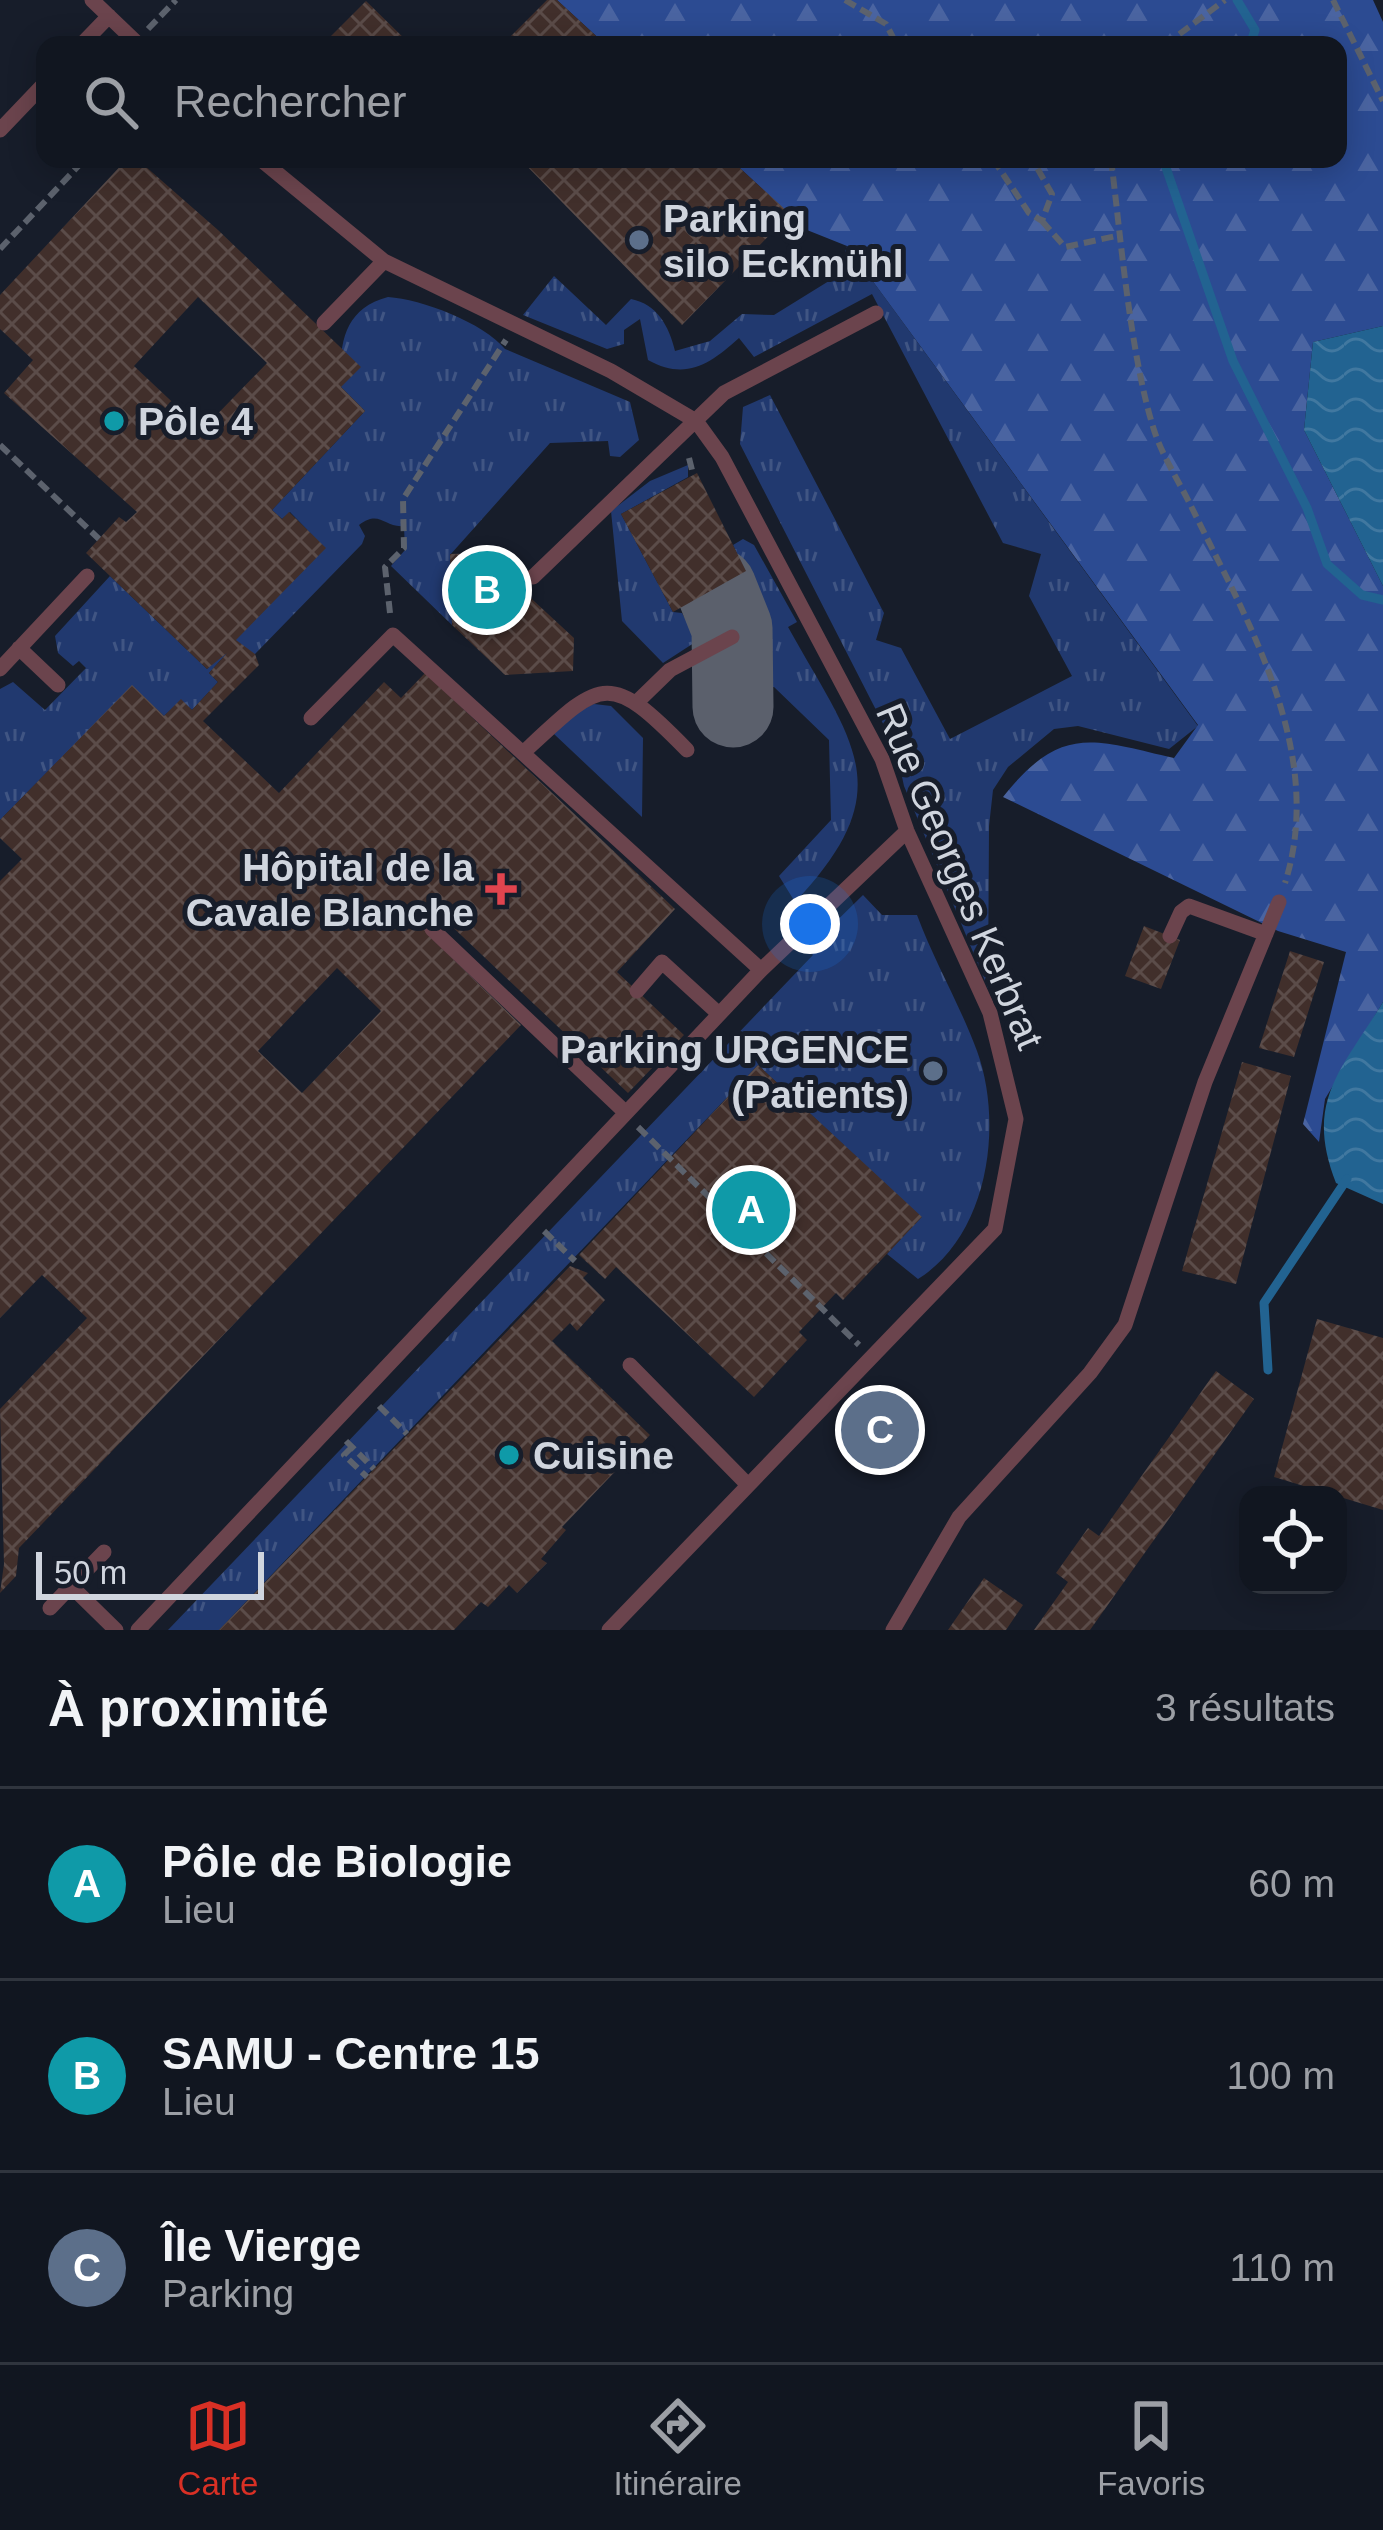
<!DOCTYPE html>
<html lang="fr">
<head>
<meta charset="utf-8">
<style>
  body { margin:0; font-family:Helvetica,sans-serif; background:#1a1f29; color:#f1f3f6 }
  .controls { position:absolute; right:36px; bottom:36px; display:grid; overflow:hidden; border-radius:24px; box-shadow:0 6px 30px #0003 }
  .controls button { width:108px; height:108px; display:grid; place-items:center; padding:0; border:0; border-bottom:3px solid #30353e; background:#111620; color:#f1f3f6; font:60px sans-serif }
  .scale { position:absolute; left:36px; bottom:30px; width:228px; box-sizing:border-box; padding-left:12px; border:6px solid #d0d5de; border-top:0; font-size:33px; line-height:42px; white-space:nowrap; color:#d0d5de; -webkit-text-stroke:9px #171d2a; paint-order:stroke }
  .you { position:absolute; left:810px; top:924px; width:42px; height:42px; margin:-30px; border:9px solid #fff; border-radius:50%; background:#1a73e8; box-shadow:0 0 0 18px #1a73e833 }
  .badge { display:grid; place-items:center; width:78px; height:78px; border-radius:50%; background:#d93025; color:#fff; font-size:39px; font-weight:700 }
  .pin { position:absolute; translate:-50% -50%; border:6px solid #fff; box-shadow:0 3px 12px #0006 }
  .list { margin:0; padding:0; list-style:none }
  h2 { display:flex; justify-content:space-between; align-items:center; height:156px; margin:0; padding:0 48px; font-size:51px }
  h2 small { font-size:39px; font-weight:400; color:#9c9fa5 }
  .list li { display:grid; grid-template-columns:78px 1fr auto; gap:36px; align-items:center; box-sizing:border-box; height:192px; padding:0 48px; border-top:3px solid #30353e }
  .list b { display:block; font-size:45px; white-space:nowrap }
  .list p { margin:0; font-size:39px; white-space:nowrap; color:#9c9fa5 }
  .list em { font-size:39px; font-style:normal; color:#9c9fa5 }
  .icon { flex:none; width:66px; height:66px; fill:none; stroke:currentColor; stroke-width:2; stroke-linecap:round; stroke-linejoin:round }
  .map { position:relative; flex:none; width:1383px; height:1630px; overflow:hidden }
  .search { position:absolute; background:#111620; box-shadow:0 6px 30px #0003; left:36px; right:36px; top:36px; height:132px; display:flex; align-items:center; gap:30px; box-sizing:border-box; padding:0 42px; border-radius:24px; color:#9c9fa5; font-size:45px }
  .sheet { height:732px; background:#111620 }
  nav { display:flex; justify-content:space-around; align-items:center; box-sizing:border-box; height:168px; border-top:3px solid #30353e; background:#111620; font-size:33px; color:#9c9fa5 }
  nav a { display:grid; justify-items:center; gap:6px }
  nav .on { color:#d93025 }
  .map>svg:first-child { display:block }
  .grass { fill:url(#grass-tufts) }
  .forest { fill:url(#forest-firs) }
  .water { fill:url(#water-waves) }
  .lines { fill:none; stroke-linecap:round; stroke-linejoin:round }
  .stream { stroke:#226391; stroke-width:9 }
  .taxiway { stroke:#5b606c; stroke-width:81 }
  .building { fill:url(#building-cross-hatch); fill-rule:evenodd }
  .path { stroke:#5c626d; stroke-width:6; stroke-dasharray:12 6; stroke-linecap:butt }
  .service { stroke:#6b444d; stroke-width:15 }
  .service-dot { fill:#5c6f8a; stroke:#171d2a; stroke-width:4.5 }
  .culture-dot { fill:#0f9aa8; stroke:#171d2a; stroke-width:4.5 }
  .health-dot { fill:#e0444e; stroke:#171d2a; stroke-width:4.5 }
  .labels { text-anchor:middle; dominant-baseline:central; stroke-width:10; stroke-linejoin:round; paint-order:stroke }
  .poi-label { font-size:39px; font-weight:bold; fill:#d0d5de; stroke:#171d2a; text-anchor:start }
  .street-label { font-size:39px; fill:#d0d5de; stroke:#171d2a }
</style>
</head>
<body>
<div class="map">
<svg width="1383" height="1630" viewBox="0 0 1383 1630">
  <defs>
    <pattern id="grass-tufts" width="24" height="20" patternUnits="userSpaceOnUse" patternTransform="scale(3)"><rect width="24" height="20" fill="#21396f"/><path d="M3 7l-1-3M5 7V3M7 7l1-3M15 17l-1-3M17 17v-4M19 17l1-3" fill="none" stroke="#405583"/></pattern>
    <pattern id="forest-firs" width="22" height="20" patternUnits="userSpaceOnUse" patternTransform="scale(3)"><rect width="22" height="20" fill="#2c4b92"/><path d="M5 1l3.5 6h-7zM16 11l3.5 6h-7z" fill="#4a64a1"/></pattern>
    <pattern id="water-waves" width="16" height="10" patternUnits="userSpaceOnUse" patternTransform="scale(3)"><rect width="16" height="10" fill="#226391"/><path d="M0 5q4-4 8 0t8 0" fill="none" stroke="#4178a0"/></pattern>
    <pattern id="building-cross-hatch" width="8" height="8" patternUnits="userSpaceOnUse" patternTransform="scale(3)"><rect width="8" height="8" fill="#412f2b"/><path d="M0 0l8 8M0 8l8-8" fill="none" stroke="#5b4c49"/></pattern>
  </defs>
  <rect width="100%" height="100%" fill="#171d2a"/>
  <!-- grass -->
  <path class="grass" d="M847,246l351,480 -29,23 -91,-23 -24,3 -46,38 -15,23 -4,36 -1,162 -84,-202 -8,-37 -156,-305 3,-37 27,-12 114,218 -8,27 25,8 49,91 122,-63 -43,-80 12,-42 -38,-11 -131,-249 -118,63 -15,-19c-29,26 -53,43 -91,22l-8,-41 -16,11v14l-17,5 -84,-34 31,-39 52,49 25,-26c26,5 38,27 44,52l35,-10 32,-27 32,1 63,-39z
    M388,297c33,2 96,26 117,52l125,53 9,38 -19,17 -10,-1 -2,-15 -58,2 -100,112 2,70 -61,-59 14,-16 -1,-24c-20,2 -24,-17 -45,-1l6,11 -3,8 -107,110 -28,-1 -18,20 9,9 -26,28 -11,-10 -17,16 -32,-30 -132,134v-131l13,-7 32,28 41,-42 -7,-7 -6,5 -15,-13 -3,-17 55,-60 97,93 118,-121 -35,-36 -8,7 -10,-9 93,-99 -24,-24c-2,-40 1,-78 47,-90z
    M688,465v12l-67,37 52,98 9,1 15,28 -34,22 -41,-42 -11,-110 39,-30z
    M743,539l11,6 43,77 -9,5c65,117 114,162 7,275l-16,-26 52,-56 -2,-80 -55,-53h-10l-2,-81 -29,-61z
    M594,704l17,2 32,32 -1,79 -88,-83 22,-22z
    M863,895l19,20h35c17,46 43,90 60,136 27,74 11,185 -59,228l-31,-25 34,-37 -163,-152 -539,565h-51l645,-675 -5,-6z"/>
  <!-- forest -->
  <path class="forest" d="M557,0h816l10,22v304l-70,16 -9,88 79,156v416l-58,97 -6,43 -16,-18 43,-172 -68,-21 -275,-134c58,-73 89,-58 171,-39l24,-33 -351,-479 -40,-16 -77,-71h608v-114h-732z"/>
  <!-- water -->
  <path class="water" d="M1383,326v260l-79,-156 9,-88z
    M1383,1002v202l-47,-21c-32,-82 5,-112 47,-181z"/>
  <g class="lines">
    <!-- stream -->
    <path class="stream" d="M1237,0l18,30 -5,15
      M1163,159l70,202 74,147 20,56 35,31 21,5
      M1268,1370l-4,-67 83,-124"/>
    <!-- taxiway -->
    <path class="taxiway" d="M716,588l16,40 1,79"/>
  </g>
  <!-- building -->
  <path class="building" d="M547,0h10l49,45h-104z
    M366,1l45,44h-89z
    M127,159h10l81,71 143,137 -20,20 24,24 -93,99 10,9 7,-7 37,36 -90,92 19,14 4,11 -56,56 76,72 105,-111 17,16 24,-25 250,236 -58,63 67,63 -56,58 -185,-175 -16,16 94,91 -502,523 -3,28 -16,17 4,-29 -4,-155 87,-91 -45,-43 -42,43v-437l22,-22 -22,-21v-18l132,-135 32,31 17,-17 11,11 26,-28 -9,-9 18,-20 -20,16 -121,-116 33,-36 7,5 11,-10 -133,-119 29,-33 -33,-31v-34zM198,297l69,66 -65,67 -68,-64zM337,968l44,43 -79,82 -44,-42z
    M520,159h210l60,55 -108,111z
    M697,473l49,98 -73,41 -52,-98z
    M482,553l92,85 -1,33 -68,4 -53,-50 -2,-71z
    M1144,926l36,14 -19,49 -36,-13z
    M1290,951l34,11 -30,95 -35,-9z
    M1242,1062l49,14 -55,208 -54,-13z
    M758,1065l164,152 -79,83 -7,-7 -37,39 8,8 -53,57 -138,-130 -11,12 -26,-24z
    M570,1266l18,7 -5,5 22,22 -28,31 -7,-8 -18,18 98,94 -88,92 4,3 -25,29 6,4 -30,30 -8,-8 -21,22 -7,-5 -27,28h-235z
    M1317,1319l66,19v172l-109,-33z
    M1216,1371l38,28 -164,231h-56l34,-48 -12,-9 32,-45 11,8z
    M984,1578l39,27 -17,25h-58z"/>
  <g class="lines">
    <!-- path -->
    <path class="path" d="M845,0l41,24 11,21
      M1333,0l50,101
      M148,29l28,-29
      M1165,45l60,-45
      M993,159l36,54 13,8 10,-27 -20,-35
      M1111,159c10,80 19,195 43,271 8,25 24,50 36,74 56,115 137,247 95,379
      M1042,221l23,26 56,-12
      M0,249l85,-90
      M0,445l99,94
      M689,458l4,16
      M390,613l-5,-46 19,-19 -1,-49 103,-159
      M638,1127l221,218
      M544,1231l31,30
      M379,1406l28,28
      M346,1441l28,28
      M352,1447l-8,8 23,22"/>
    <!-- service -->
    <path class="service" d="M92,0l47,45
      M81,45l28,-29
      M0,130l45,-47
      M260,159l124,102 227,110 85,50 26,36 160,302 25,72 83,182 26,106 -21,110 -386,401
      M324,323l60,-62
      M533,577l191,-184 152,-80
      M19,648l39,37
      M0,669l87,-93
      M637,702l33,-32 62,-33
      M311,718l82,-83 368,335
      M524,752c78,-73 84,-83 163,-2
      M432,929l194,184
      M1170,936l11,-24 8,-6 77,28
      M637,991l25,-29 57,52
      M630,1365l116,118
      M71,1586l33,-34
      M50,1608l21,-22 45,44
      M138,1630l623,-660 146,-139
      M893,1630l66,-113 131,-144 35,-48 80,-243 74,-180"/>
  </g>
  <!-- markers -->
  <g class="service-dot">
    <circle cx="639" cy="240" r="12"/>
    <circle cx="933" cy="1071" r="12"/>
  </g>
  <g class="culture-dot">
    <circle cx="114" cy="421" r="12"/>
    <circle cx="509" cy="1455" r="12"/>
  </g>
  <path class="health-dot" d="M495 871h12v12h12v12h-12v12h-12v-12h-12v-12h12z"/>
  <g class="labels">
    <!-- poi labels -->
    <g class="poi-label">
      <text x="663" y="218">Parking<tspan x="663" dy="45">silo Eckmühl</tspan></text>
      <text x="138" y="421">Pôle 4</text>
      <text x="474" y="867" text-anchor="end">Hôpital de la<tspan x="474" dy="45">Cavale Blanche</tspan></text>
      <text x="909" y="1049" text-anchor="end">Parking URGENCE<tspan x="909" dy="45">(Patients)</tspan></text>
      <text x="533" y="1455">Cuisine</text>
    </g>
    <!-- street labels -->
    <g class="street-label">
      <text transform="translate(960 876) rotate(67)">Rue Georges Kerbrat</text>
    </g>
  </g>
</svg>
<div class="controls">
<button><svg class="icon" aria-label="locate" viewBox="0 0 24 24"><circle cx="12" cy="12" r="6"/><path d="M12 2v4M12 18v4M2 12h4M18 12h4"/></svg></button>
</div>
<div class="scale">50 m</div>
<div class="you"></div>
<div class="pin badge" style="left:751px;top:1210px;background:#0f9aa8">A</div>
<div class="pin badge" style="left:487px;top:590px;background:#0f9aa8">B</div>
<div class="pin badge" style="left:880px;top:1430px;background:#5c6f8a">C</div>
<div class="search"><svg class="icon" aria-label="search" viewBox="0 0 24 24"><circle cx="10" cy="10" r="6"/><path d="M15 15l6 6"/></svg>Rechercher</div>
</div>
<section class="sheet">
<h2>À proximité<small>3 résultats</small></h2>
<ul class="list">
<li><span class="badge" style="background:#0f9aa8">A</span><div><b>Pôle de Biologie</b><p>Lieu</p></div><em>60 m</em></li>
<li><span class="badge" style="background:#0f9aa8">B</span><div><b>SAMU - Centre 15</b><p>Lieu</p></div><em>100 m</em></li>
<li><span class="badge" style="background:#5c6f8a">C</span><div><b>Île Vierge</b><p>Parking</p></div><em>110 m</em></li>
</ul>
</section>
<nav>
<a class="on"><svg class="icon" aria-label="map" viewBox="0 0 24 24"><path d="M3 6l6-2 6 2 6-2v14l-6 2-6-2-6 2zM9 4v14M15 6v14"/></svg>Carte</a>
<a><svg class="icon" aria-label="directions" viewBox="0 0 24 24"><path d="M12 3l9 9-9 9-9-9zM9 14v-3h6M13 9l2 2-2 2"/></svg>Itinéraire</a>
<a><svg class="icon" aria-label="saved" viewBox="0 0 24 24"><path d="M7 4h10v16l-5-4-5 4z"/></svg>Favoris</a>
</nav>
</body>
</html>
